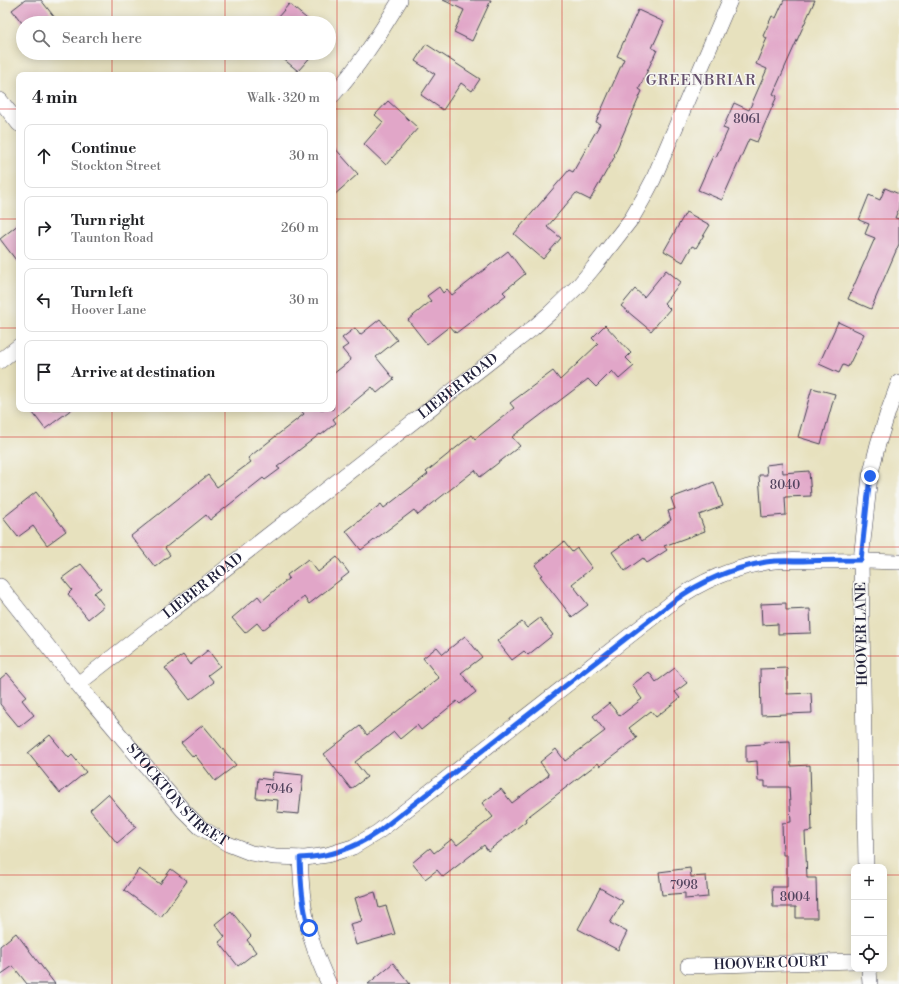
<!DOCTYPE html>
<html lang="en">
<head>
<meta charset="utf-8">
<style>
  body { margin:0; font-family:"Libre Bodoni",serif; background:#f6f6f6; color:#202124 }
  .controls { position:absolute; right:12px; bottom:12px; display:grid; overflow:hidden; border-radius:8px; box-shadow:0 2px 10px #0003 }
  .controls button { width:36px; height:36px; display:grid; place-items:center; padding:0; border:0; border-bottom:1px solid #e0e0e0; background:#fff; color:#202124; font:20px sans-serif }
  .stop { position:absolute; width:12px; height:12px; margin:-9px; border:3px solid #2563eb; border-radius:50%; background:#fff }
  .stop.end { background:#2563eb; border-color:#fff; box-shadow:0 1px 4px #0008 }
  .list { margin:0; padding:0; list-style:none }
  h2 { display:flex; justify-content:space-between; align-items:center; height:52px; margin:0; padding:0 16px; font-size:17px }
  h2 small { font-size:13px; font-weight:400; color:#757577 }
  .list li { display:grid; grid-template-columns:26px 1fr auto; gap:12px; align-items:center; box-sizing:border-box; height:64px; margin:0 8px 8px; padding:0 8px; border:1px solid #e0e0e0; border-radius:8px }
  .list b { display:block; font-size:15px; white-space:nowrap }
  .list p { margin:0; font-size:13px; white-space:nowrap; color:#757577 }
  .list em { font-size:13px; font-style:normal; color:#757577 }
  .icon { flex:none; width:22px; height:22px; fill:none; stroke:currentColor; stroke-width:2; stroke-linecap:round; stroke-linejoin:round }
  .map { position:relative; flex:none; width:899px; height:984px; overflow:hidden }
  .search { position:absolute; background:#fff; box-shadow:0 2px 10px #0003; left:16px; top:16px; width:320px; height:44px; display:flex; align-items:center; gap:10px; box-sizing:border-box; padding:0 14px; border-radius:22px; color:#757577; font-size:15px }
  .panel { position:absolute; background:#fff; box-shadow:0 2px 10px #0003; left:16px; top:72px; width:320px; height:340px; border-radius:8px }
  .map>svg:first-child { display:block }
  .building { fill:#e1a6c8 }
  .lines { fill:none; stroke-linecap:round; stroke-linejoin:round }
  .minor-casing { stroke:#403f4f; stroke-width:16 }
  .minor { stroke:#fff; stroke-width:15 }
  .route { stroke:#2563eb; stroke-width:5 }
  .grid { fill:none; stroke:#d62828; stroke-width:1; stroke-opacity:0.55 }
  .labels { text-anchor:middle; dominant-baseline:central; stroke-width:3; stroke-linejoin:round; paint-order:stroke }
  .number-label { font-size:12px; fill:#52435e }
  .street-label { font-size:14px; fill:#22223b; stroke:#f6f6f2 }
  .neighbourhood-label { font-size:15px; letter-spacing:1px; fill:#65506c; stroke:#f6f6f2 }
</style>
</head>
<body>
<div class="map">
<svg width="899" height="984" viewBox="0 0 899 984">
  <rect width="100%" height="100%" fill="#f6f6f2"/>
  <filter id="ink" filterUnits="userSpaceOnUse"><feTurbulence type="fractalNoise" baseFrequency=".025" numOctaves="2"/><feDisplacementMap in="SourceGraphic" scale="8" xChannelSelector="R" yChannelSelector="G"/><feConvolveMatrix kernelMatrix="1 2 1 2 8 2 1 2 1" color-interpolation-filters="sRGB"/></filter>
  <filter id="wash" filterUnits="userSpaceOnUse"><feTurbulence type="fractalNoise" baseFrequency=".012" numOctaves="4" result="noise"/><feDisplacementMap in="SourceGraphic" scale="16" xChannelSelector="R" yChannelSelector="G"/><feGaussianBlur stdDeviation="0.9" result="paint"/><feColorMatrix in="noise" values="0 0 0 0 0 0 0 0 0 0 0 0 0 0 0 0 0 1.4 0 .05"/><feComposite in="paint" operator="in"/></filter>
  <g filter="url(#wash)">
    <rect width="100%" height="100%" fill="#e7e1be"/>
    <g id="blocks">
      <!-- building -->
      <path class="building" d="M25,0h16l18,23h-37l-10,-13z
        M443,0h48l-19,41 -18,-9 10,-22z
        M784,0h31l-42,94 4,2 -20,46 -8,-3 -27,61 -24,-10 15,-34 3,1 12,-27 -5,-2 11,-25 15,7 18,-41 -11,-5 11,-26 -4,-2 9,-20 4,2z
        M289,4l23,19h-39z
        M638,10l26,12 -12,26 5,2 -18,39 3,2 -28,64 1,1 -25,44 -14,-7 -29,34 14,11 -18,21 -29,-25 55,-64 4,2 27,-48 -4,-2 28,-63 -7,-3z
        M426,44l54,35 -8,12 -11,-8 -18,27 -22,-15 14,-21 -20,-13z
        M276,53h38l-16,18z
        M388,101l30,27 -32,37 -22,-21 19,-22 -8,-7z
        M333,146l25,28 -25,22z
        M885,188l14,6v14l-4,10 4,1v25l-28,65 -23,-10 27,-61 -10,-4 4,-10 -10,-4 10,-25 11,5z
        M686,212l24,13 -14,23 -4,-2 -9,16 -19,-11z
        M19,224v40l-19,-25z
        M508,251l17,23 -22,18 3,3 -50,38 -6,-7 -23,18 -19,-24 23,-19 -4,-5 12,-9 4,6 4,-4 5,6z
        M666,270l15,12 -17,21 6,6 -19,22 -30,-25 14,-17 9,8z
        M380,319l17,21 -21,17 18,22 -17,14 -5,-6 -39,32 3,4 -15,12 -1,-1 -43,33 3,2 -15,11 -2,-2 -53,42 -4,-5 -41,33 5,7 -15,12 -24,-31 77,-61 9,12 34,-25 -3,-4 56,-44 -4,-5h33v-35l18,-14 -9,-11 6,-4 -6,-7 13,-10 5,7z
        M838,322l26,12 -16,33 -5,-2 -4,8 -20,-9z
        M605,325l26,28 -5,5 8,8 -15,13 -7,-8 -16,16 -8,-8 -76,58 8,9 -40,31 -5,-7 -57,45 -4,-5 -53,40 -15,-19 35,-27 3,4 44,-34 -2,-2 46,-37 3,4 39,-31 -4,-5 43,-32 7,9 38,-36 -6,-6z
        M812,388l23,6 -14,50 -23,-7z
        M30,409h42l-27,20z
        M782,463l1,10 26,-2 2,25 -26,1 1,18 -24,2 -3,-42h8l-1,-10z
        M714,482l9,24 -24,9 6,16 -41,15 3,4 -20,13 -4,-5 -18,13 -13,-19 25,-18 5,7 29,-21 -3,-9 7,-2 -4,-11z
        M36,492l30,39 -19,14 -14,-19 -15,11 -15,-19z
        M564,542l8,10 5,-4 15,20 -20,16 16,21 -16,12 -32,-41 2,-1 -7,-10z
        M337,557l12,16 -40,31 -5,-7 -41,33 -6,-7 -12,10 -13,-15 26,-22 4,5 27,-23 -2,-3 21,-16 10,13z
        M81,564l20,24 -7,5 10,13 -16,13 -20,-25 4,-4 -10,-12z
        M786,603v7l24,-1 1,24 -33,1v-10l-16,1 -1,-21z
        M540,618l13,17 -25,20 -4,-4 -12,9 -15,-19 25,-19 5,6z
        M465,636l17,21 -21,16 15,19 -16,12 -3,-3 -36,29 -4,-5 -17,14 -6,-7 -39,30 12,15 -16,12 -27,-35 36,-28 7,9 72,-57 -16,-20 14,-11 6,7z
        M208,650l12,16 -12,9 6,7 -24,18 -25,-32 18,-13 7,10z
        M675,668l12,15 -12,9 5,6 -24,19 -5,-6 -22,17 8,10 -37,28 -2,-3 -73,56 1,2 -38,30 -4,-6 -41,32 -6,-7 -12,9 -13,-16 18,-15 4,5 18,-14 5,6 36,-28 -11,-14 19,-14 11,14 37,-28 -9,-13 16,-13 9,12 40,-30 -12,-15 16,-13 11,13 22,-17 -10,-14 17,-13 7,10z
        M787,668v26l24,-1 1,20 -51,2 -1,-46z
        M7,673l20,23 -5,4 12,15 -15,12 -19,-23v-25z
        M203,725l33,40 -21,16 -20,-26 -2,2 -12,-14z
        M50,735l19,23 3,-3 14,17 -26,21 -32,-40z
        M790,741l1,25 19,-1 2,66 -7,1 2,46h9l1,40h-21v-11h-23l-1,-20h15v-32h-4l-1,-32 9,-1 -2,-35h-24v-6h-7l-1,-20 -11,1v-17l18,-1v-2z
        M273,772l30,3 -4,39 -22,-2 1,-12 -22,-2 2,-20 14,2z
        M108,794l28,33 -19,16 -27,-33z
        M690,868l1,9 15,-1 2,21 -23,2v-6l-23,2 -3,-23z
        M139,869l21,15 11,-15 16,12 -26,36 -37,-27z
        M600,888l23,13 -13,22 17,9 -9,18 -40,-21z
        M375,892l4,16 7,-2 9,28 -39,11 -6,-21 12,-3 -7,-23z
        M231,911l20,25 -4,4 9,12 -18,14 -19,-24 6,-5 -10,-13z
        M16,933l39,51h-28l-14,-18 -13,9v-29z
        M393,963l17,21h-42z"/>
    </g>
  </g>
  <g filter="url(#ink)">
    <use href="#blocks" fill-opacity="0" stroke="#403f4f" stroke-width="1"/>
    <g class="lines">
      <defs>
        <g id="minor">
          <path d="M333,95c27,-30 47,-61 67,-95"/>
          <path d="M0,100l19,24"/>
          <path d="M0,361l19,-15"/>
          <path id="s1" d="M0,586l88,111 95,113 17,17 28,17 23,9 24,4 30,1 22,-3 26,-8 25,-15 296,-231c27,-20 59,-33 93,-39 18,-3 37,-1 55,-1 26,-1 51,0 77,1"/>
          <path id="s2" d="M78,684l455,-356 17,-15 29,-28 15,-18 38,-49 11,-19 10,-19 77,-180"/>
          <path d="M300,858c1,13 1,27 3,40 3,30 13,59 26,86"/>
          <path d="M866,867l-5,-307 9,-84 8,-32 10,-32 11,-30"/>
          <path id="s3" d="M688,966l166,-5"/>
          <path d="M869,969l1,15"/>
        </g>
      </defs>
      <!-- minor casing -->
      <use href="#minor" class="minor-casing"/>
      <!-- minor -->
      <use href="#minor" class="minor"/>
    </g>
  </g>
  <g class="lines" filter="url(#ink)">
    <!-- route -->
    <path class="route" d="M309,928c-7,-23 -8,-46 -9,-70 29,-1 55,-10 78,-26l296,-231c27,-20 59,-33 92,-39 12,-2 25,-1 37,-1 19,-1 38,-1 58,-1l9,-84"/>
  </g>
  <!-- grid -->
  <path class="grid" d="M112,0v23M225,0v23M337,0v984M450,0v984M562,0v984M674,0v984M787,0v984M112,53v22M225,53v22M0,109h19M333,109h566M0,219h19M333,219h566M0,328h19M333,328h566M112,409v575M225,409v575M0,437h899M0,547h899M0,656h899M0,765h899M0,875h854M884,875h15"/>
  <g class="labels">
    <!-- number labels -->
    <g class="number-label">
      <text x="747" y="119">8061</text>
      <text x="785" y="485">8040</text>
      <text x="279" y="789">7946</text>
      <text x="684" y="885">7998</text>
      <text x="795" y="897">8004</text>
    </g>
    <!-- street labels -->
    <g class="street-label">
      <text stroke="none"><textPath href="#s2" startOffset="483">LIEBER ROAD</textPath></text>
      <text stroke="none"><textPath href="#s2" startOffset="159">LIEBER ROAD</textPath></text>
      <text transform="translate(862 634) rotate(-91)">HOOVER LANE</text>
      <text stroke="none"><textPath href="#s1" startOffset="275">STOCKTON STREET</textPath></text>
      <text stroke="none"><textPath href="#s3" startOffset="83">HOOVER COURT</textPath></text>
    </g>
    <!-- neighbourhood labels -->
    <g class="neighbourhood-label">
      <text x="701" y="80">GREENBRIAR</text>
    </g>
  </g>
</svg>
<div class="controls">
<button>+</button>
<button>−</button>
<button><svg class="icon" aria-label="locate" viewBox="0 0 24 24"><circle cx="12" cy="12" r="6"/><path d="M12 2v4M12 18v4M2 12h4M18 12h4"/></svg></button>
</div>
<div class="stop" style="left:309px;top:928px"></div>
<div class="stop end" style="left:870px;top:476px"></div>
<div class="search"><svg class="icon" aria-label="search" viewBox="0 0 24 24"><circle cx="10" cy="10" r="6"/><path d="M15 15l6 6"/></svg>Search here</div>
<section class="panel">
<h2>4 min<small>Walk · 320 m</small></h2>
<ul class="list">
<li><svg class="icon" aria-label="ahead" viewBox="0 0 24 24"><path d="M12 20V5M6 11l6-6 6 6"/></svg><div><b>Continue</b><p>Stockton Street</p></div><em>30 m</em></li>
<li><svg class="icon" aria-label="right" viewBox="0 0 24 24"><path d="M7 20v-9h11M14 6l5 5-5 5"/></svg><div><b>Turn right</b><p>Taunton Road</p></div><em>260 m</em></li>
<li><svg class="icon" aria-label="left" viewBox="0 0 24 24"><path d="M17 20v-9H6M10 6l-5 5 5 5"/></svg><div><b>Turn left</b><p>Hoover Lane</p></div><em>30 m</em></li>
<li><svg class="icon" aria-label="arrive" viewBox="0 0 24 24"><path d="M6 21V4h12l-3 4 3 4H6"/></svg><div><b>Arrive at destination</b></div></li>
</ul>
</section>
</div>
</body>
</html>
